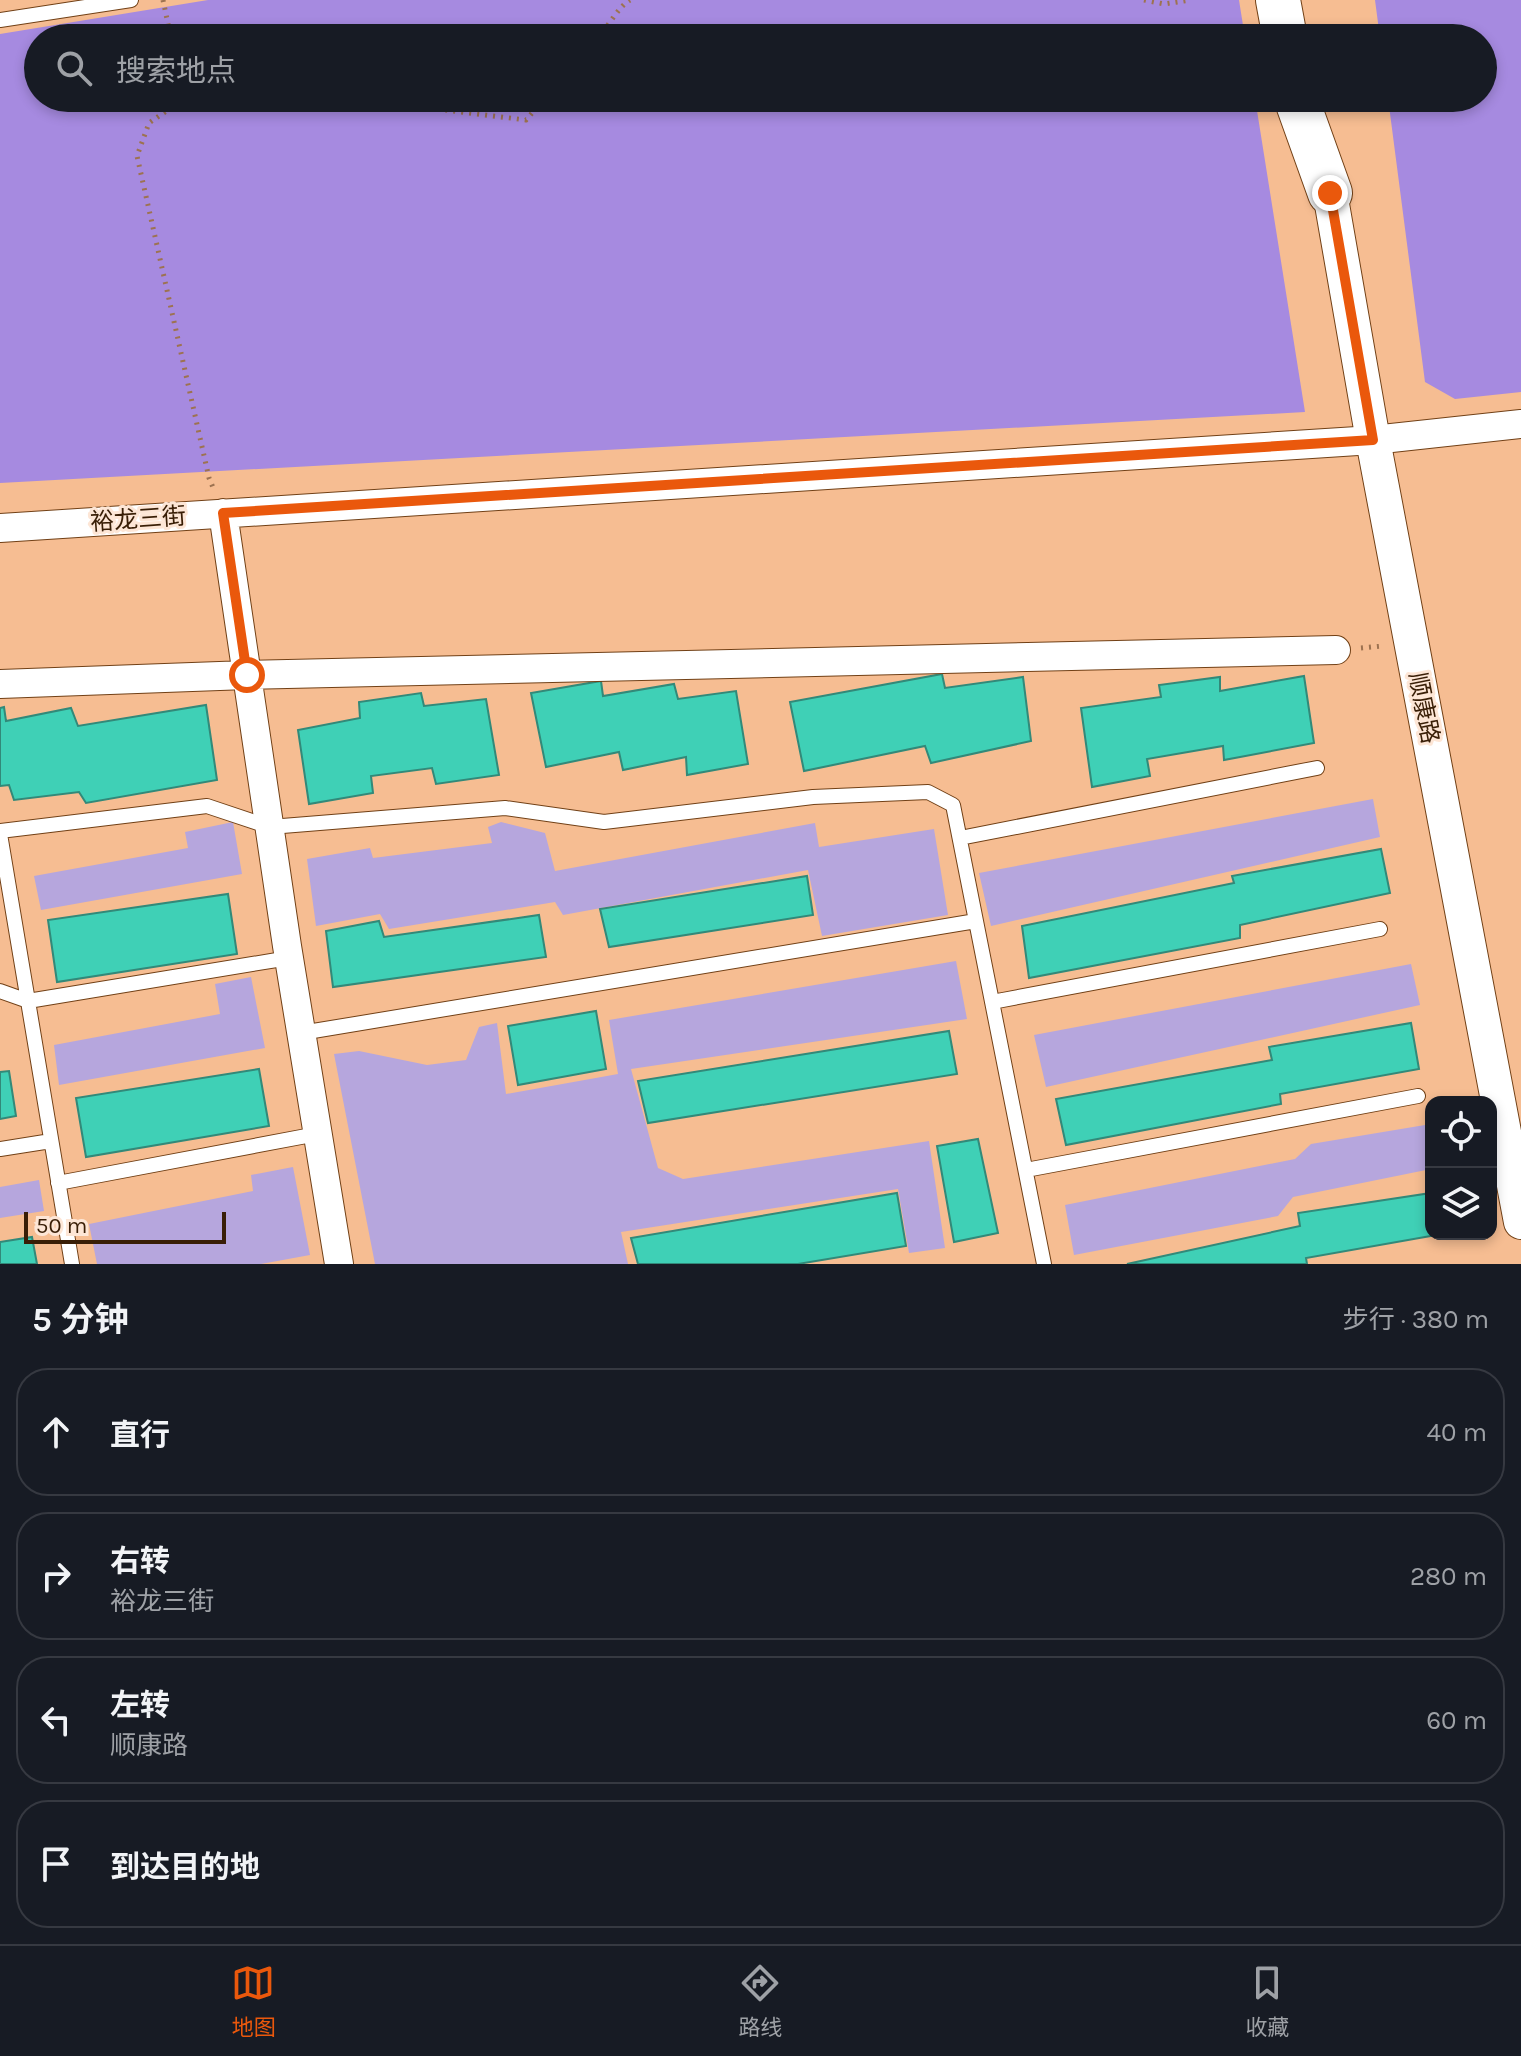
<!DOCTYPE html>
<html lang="zh">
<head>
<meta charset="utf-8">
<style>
  body { margin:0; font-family:Karla,"Noto Sans SC",sans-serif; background:#20242c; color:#f1f3f6 }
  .controls { position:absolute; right:24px; bottom:24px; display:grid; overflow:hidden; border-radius:16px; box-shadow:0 4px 12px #0003 }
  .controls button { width:72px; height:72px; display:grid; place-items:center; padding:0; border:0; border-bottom:2px solid #363941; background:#171b24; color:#f1f3f6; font:40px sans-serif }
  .scale { position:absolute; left:24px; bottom:20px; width:202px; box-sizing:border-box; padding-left:8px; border:4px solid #391e06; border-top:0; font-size:22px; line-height:28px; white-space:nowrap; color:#391e06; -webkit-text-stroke:6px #fde6d6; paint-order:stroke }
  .stop { position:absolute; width:24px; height:24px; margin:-18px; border:6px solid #ea580c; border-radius:50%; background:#fff }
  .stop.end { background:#ea580c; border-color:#fff; box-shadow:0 2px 8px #0008 }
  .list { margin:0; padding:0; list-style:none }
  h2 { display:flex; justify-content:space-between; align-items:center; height:104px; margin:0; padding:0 32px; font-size:34px }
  h2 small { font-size:26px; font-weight:400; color:#9ea1a6 }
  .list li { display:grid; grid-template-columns:52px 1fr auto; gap:24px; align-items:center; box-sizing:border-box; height:128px; margin:0 16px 16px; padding:0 16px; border:2px solid #363941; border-radius:32px }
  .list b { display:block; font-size:30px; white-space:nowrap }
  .list p { margin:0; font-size:26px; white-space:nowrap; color:#9ea1a6 }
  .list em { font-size:26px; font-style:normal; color:#9ea1a6 }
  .icon { flex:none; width:44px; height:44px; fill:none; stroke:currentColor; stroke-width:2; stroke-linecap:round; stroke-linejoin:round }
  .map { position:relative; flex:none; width:1521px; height:1264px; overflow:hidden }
  .search { position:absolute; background:#171b24; box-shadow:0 4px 12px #0003; left:24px; right:24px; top:24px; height:88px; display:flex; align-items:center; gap:20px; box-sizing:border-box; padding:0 28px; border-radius:44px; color:#9ea1a6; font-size:30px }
  .sheet { height:680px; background:#171b24 }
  nav { display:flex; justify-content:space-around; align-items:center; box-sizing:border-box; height:112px; border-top:2px solid #363941; background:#171b24; font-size:22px; color:#9ea1a6 }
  nav a { display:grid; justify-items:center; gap:4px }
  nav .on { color:#ea580c }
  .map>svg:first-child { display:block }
  .green { fill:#b6a6dd }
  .forest { fill:#a68ae0 }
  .building { fill:#3fd0b6; stroke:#328979; stroke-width:2 }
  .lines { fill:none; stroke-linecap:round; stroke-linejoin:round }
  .service-casing { stroke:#714016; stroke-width:16 }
  .minor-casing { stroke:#714016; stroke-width:30 }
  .tertiary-casing { stroke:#714016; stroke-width:36 }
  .primary-casing { stroke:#714016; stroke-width:46 }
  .path { stroke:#9d7250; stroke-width:5; stroke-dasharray:2 6; stroke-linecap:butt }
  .service { stroke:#fff; stroke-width:14 }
  .minor { stroke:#fff; stroke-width:28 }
  .tertiary { stroke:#fff; stroke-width:34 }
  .primary { stroke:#fff; stroke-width:44 }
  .route { stroke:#ea580c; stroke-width:10 }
  .labels { text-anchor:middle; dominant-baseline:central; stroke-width:6; stroke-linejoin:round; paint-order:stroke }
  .street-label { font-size:24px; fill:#391e06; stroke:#fde6d6 }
</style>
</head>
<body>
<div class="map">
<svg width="1521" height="1264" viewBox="0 0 1521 1264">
  <rect width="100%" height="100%" fill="#f6bd92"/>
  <!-- green -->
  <path class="green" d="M1373,799l7,38 -389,89 -12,-53z
    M233,822l9,52 -201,36 -7,-34 154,-28 -3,-16z
    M501,822l44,11 10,38 260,-48 4,24 115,-18 14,86 -126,21 -14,-66 -245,45 -8,-13 -166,27 -9,-15 -64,12 -9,-67 63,-11 3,10 119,-15 -4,-16z
    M956,961l11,58 -336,50 27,99 25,11 246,-38 16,107 -36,5 -11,-64 -277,43 7,32h-253l-41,-210 25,-3 68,14 39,-5 13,-33 18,-4 9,71 112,-20 -9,-54z
    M1411,964l9,41 -374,82 -12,-52z
    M251,977l14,71 -206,37 -5,-40 166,-31 -5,-30z
    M1431,1124v45l-138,28 -15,19 -204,39 -9,-50 230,-46 16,-15z
    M293,1167l17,88 -49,9h-164l-8,-40 164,-33 -2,-16z
    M39,1180l5,31 -44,7v-31z"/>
  <!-- forest -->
  <path class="forest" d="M208,0h1031l6,38h-1207v60h1217l50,314 -1305,71v-449z
    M1375,0h146v392l-66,7 -30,-17 -37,-284h95v-60h-103z"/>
  <!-- building -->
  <path class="building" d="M942,674l3,14 78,-11 8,64 -100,22 -6,-17 -121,25 -14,-69z
    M1304,676l10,67 -90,17 -1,-14 -76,13 3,17 -58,11 -11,-79 80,-11 -2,-12 61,-8v14z
    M601,681l2,15 71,-12 4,15 58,-8 12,73 -61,11 -1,-18 -63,13 -4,-18 -73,15 -15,-74z
    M421,693l3,13 62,-7 13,76 -63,9 -4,-16 -61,8 2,17 -64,11 -11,-74 62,-12 -1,-16z
    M206,705l11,75 -131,23 -7,-11 -65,8 -5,-15 -9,1v-78l4,-1 2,14 65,-13 7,18z
    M1381,849l9,44 -150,32v13l-211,40 -7,-52 212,-43 -2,-7z
    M807,876l6,39 -204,32 -9,-38z
    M228,894l9,60 -180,28 -9,-62z
    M539,915l7,42 -213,30 -7,-56 53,-10 5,16z
    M596,1011l10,58 -88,16 -10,-59z
    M1411,1023l8,46 -139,25 1,10 -215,41 -10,-46 216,-39 -3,-13z
    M949,1031l8,43 -309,49 -10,-42z
    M259,1069l10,57 -183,31 -10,-59z
    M9,1071l7,45 -16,3v-47z
    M978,1139l20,94 -44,9 -17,-96z
    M897,1193l9,53 -108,18h-160l-7,-26z
    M1431,1193v41h11l-136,24 1,6h-180l173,-38 -2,-13z
    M32,1237l5,27h-37v-22z"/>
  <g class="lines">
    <defs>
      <path id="service" d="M0,20l131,-20
        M0,831l207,-25 63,21 235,-19 99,14 209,-25 115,-5 25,13 91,459
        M0,834l72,430
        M960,838l357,-70
        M0,991l28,10 261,-43
        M992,1002l388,-73
        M301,1033l675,-112
        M0,1149l51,-8
        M1026,1170l392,-74
        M58,1183l259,-49"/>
      <path id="minor" d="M223,513l64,433 52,318
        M0,528l1373,-88 148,-16
        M0,684l247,-9 1089,-25"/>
      <path id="tertiary" d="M1330,193l43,247 148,782"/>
      <path id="primary" d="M1278,0l7,38
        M1296,98l34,95"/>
    </defs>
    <!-- service casing -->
    <use href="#service" class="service-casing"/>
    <!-- minor casing -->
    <use href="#minor" class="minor-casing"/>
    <!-- tertiary casing -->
    <use href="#tertiary" class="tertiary-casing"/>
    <!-- primary casing -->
    <use href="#primary" class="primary-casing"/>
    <!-- path -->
    <path class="path" d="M163,0l8,38
      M1144,0l20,4 26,-4
      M169,28l28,10
      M598,38c9,-10 21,-32 32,-38
      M185,98l-36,25 -12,33 72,322 5,12
      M399,98l38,11 89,11 19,-22
      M1361,648l22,-2"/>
    <!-- service -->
    <use href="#service" class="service"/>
    <!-- minor -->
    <use href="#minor" class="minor"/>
    <!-- tertiary -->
    <use href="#tertiary" class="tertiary"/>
    <!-- primary -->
    <use href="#primary" class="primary"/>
  </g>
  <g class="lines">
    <!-- route -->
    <path class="route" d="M247,675l-24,-162 1150,-73 -43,-247"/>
  </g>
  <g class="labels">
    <!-- street labels -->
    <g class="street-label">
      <text transform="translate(138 519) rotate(-4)">裕龙三街</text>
      <text transform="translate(1424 708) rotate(79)">顺康路</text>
    </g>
  </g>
</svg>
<div class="controls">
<button><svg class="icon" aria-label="locate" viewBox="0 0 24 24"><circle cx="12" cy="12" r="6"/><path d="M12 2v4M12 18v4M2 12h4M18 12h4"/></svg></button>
<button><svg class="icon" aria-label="layers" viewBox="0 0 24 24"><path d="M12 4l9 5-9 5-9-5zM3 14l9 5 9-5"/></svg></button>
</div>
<div class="scale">50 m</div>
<div class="stop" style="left:247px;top:675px"></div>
<div class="stop end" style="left:1330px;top:193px"></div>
<div class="search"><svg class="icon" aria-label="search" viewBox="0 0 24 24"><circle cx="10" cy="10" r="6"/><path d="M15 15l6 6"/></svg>搜索地点</div>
</div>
<section class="sheet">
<h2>5 分钟<small>步行 · 380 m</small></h2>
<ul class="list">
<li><svg class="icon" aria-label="ahead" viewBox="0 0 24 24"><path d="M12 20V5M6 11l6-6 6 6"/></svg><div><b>直行</b></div><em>40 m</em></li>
<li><svg class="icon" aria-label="right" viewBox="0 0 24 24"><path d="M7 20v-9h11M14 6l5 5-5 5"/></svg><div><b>右转</b><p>裕龙三街</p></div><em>280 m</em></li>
<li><svg class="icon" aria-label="left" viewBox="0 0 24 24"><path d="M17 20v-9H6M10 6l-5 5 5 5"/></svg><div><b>左转</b><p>顺康路</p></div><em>60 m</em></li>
<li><svg class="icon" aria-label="arrive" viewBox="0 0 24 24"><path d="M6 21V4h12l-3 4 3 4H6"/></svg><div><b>到达目的地</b></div></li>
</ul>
</section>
<nav>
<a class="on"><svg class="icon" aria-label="map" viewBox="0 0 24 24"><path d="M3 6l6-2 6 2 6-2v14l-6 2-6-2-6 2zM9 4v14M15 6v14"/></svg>地图</a>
<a><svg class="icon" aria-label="directions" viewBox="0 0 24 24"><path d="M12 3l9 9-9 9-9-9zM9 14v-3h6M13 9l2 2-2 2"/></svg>路线</a>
<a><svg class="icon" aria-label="saved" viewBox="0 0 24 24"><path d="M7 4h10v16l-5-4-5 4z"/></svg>收藏</a>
</nav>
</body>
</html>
